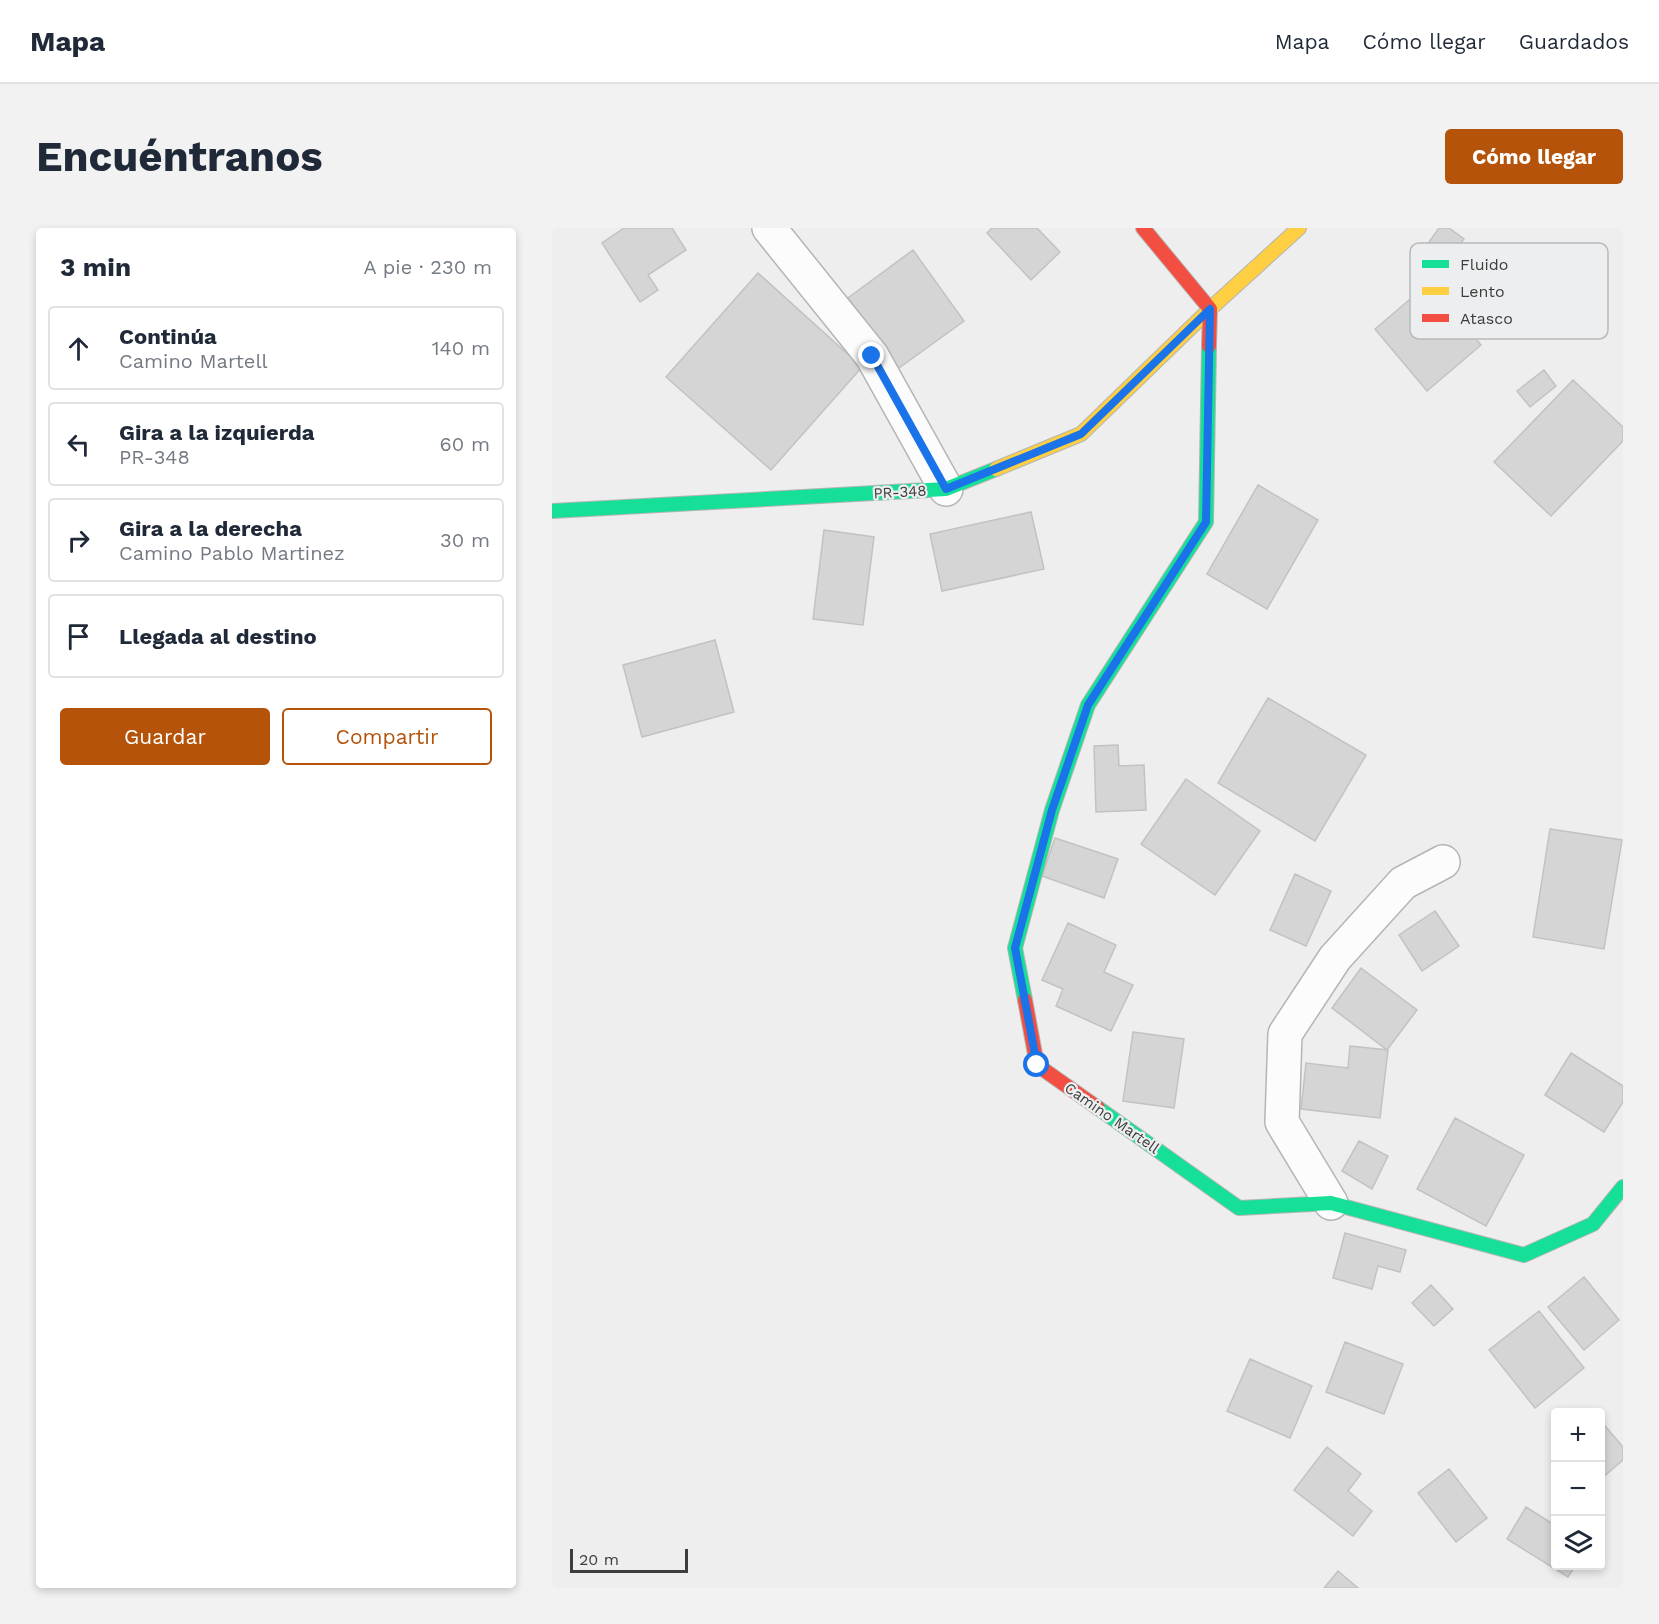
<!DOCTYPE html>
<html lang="es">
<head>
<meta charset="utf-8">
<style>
  body { margin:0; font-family:"Work Sans",sans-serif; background:#f2f2f3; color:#1f2937 }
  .controls { position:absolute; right:18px; bottom:18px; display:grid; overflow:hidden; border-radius:6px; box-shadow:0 3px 9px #0003 }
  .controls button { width:54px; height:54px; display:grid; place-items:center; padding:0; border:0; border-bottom:2px solid #e0e1e3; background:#fff; color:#1f2937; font:30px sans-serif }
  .scale { position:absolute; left:18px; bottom:15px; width:118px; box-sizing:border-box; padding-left:6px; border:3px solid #3d3d3e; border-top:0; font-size:16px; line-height:21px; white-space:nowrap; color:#3d3d3e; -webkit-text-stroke:4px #edeeef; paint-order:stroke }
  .stop { position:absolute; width:18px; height:18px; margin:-14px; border:4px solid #1a73e8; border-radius:50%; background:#fff }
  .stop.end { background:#1a73e8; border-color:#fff; box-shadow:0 2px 6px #0008 }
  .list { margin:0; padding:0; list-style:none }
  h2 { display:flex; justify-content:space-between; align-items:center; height:78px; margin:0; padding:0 24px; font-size:26px }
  h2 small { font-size:20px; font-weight:400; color:#747a83 }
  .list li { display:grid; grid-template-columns:39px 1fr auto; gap:18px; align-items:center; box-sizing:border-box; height:84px; margin:0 12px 12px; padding:0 12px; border:2px solid #e0e1e3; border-radius:6px }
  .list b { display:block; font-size:22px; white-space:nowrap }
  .list p { margin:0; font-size:20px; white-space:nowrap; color:#747a83 }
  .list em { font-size:20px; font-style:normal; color:#747a83 }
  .actions { display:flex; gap:12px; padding:18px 24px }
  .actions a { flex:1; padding:14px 0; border:2px solid #b45309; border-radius:6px; text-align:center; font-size:21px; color:#b45309 }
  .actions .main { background:#b45309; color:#fff }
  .icon { flex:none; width:33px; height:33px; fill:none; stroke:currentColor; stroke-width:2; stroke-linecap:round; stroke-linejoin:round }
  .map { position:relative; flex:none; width:1071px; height:1360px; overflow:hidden; border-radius:6px }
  header { display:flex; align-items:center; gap:36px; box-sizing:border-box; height:84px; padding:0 30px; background:#fff; border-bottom:2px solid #e0e1e3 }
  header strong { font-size:28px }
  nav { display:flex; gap:33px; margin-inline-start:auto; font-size:21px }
  .intro { display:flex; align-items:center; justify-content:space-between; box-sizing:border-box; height:144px; padding:0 36px }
  h1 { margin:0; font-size:42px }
  .button { padding:15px 27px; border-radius:6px; background:#b45309; color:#fff; font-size:21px; font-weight:700 }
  main { display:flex; gap:36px; padding:0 36px }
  aside { flex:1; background:#fff; border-radius:6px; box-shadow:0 3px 9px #0003 }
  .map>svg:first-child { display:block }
  .building { fill:#d5d5d5; stroke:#c2c2c1; stroke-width:1.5 }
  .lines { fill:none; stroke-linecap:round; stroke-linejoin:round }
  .street-casing { stroke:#b5b5b5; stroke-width:36 }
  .fast-casing { stroke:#b5b5b5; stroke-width:16 }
  .slow-casing { stroke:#b5b5b5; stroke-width:16 }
  .jam-casing { stroke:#b5b5b5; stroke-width:16 }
  .street { stroke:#fcfcfc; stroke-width:33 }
  .fast { stroke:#16e098; stroke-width:14 }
  .slow { stroke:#ffcf43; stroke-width:14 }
  .jam { stroke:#f24e42; stroke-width:14 }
  .route { stroke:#1a73e8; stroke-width:8 }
  .labels { text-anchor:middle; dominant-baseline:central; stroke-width:4.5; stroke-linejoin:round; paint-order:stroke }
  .street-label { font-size:15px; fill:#3d3d3e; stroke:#edeeef }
  .key { fill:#edeeef; stroke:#b8b9ba; stroke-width:1.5 }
  .key-label { font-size:16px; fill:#3d3d3e }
</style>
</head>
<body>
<header>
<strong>Mapa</strong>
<nav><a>Mapa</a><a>Cómo llegar</a><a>Guardados</a></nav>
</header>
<div class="intro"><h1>Encuéntranos</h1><a class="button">Cómo llegar</a></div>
<main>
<aside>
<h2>3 min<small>A pie · 230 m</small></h2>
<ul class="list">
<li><svg class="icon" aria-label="ahead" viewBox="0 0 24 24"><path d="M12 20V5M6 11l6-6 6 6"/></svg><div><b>Continúa</b><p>Camino Martell</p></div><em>140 m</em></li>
<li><svg class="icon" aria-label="left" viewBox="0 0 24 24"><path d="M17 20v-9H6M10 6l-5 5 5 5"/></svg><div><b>Gira a la izquierda</b><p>PR-348</p></div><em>60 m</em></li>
<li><svg class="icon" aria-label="right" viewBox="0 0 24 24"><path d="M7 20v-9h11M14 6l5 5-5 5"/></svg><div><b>Gira a la derecha</b><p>Camino Pablo Martinez</p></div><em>30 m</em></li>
<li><svg class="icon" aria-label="arrive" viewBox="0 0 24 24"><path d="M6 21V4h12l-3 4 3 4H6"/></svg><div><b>Llegada al destino</b></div></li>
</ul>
<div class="actions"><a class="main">Guardar</a><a>Compartir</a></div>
</aside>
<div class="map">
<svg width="1071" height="1360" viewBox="0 0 1071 1360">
  <rect width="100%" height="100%" fill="#eee"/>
  <!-- building -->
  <path class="building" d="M72,0h48l14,22 -38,25 10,15 -18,12 -38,-59z
    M440,0h45l23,24 -29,28 -44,-47z
    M887,0h10l15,11 -20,25 -20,-15z
    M361,22l51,71 -65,47 -51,-70z
    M206,45l104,94 -91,103 -105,-93z
    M877,55l52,62 -54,46 -52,-62z
    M992,142l12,16 -26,21 -13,-16z
    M1021,152l50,47v14l-72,75 -57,-54z
    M706,257l60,35 -51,89 -60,-35z
    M479,284l13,57 -102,22 -12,-57z
    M272,302l50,7 -11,88 -50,-6z
    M163,412l19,72 -92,25 -19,-72z
    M716,470l98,57 -51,86 -97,-58z
    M566,517l1,21 25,-1 2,45 -50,2 -2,-66z
    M634,551l74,52 -45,64 -74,-51z
    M998,601l72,11 -18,109 -71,-12z
    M503,610l63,21 -14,39 -62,-22z
    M743,646l36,17 -25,55 -36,-16z
    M883,683l24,35 -37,25 -23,-36z
    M516,695l48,22 -12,27 29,13 -22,46 -55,-25 7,-17 -21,-9z
    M809,740l56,42 -30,40 -55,-42z
    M581,804l51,7 -10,69 -51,-7z
    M798,818l38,4 -8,68 -79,-9 5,-46 42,5z
    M1019,825l52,33v16l-19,30 -59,-37z
    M903,890l69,37 -38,71 -69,-37z
    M807,913l29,15 -16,33 -30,-18z
    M793,1005l61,17 -6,22 -22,-6 -6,23 -39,-11z
    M1032,1049l35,43 -35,30 -36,-43z
    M879,1057l22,24 -19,17 -22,-23z
    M987,1083l45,57 -49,40 -46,-58z
    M793,1114l58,22 -19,50 -58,-22z
    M698,1131l62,27 -22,52 -63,-27z
    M1048,1192l23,27v13l-22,19z
    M775,1219l34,27 -13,17 24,20 -19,25 -59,-46z
    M897,1241l38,49 -31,24 -38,-49z
    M974,1279l30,19v40h19l-7,11 -61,-38z
    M786,1343l20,17h-34z"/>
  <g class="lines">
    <defs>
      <path id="street" d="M217,0l103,128 74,133
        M779,975l-49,-81 3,-88 50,-76 68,-75 40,-21"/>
      <path id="fast" d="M0,283l394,-22 50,-20
        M473,772l-10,-52 37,-138 36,-105 118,-183 3,-176
        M546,880l141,100 92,-5 193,52 69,-31 30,-37"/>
      <path id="slow" d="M444,241l85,-35 129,-125 89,-81"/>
      <path id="jam" d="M591,0l67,81 -1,37
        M473,772l12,65 61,43"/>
    </defs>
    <!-- street casing -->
    <use href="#street" class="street-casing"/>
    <!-- fast casing -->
    <use href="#fast" class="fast-casing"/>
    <!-- slow casing -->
    <use href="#slow" class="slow-casing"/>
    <!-- jam casing -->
    <use href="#jam" class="jam-casing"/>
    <!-- street -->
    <use href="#street" class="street"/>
    <!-- fast -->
    <use href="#fast" class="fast"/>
    <!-- slow -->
    <use href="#slow" class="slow"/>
    <!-- jam -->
    <use href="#jam" class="jam"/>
  </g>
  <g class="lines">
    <!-- route -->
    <path class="route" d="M320,128l74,133 135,-55 129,-125 -4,213 -118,183 -36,105 -37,138 22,117"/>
  </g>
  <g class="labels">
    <!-- street labels -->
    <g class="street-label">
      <text transform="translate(348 264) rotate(-3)">PR-348</text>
      <text transform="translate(560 890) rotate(35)">Camino Martell</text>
    </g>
  </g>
  <!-- legend -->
  <rect x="858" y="15" width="198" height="96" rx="9" class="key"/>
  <rect x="870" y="32" width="27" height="8" fill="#16e098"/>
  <rect x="870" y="59" width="27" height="8" fill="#ffcf43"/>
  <rect x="870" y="86" width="27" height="8" fill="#f24e42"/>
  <g class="key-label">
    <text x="908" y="42">Fluido</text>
    <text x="908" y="69">Lento</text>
    <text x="908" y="96">Atasco</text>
  </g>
</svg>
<div class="controls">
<button>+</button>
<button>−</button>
<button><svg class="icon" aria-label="layers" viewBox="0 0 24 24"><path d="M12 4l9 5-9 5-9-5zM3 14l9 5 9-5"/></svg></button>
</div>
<div class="scale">20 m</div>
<div class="stop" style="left:485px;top:837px"></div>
<div class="stop end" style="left:320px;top:128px"></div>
</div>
</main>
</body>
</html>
